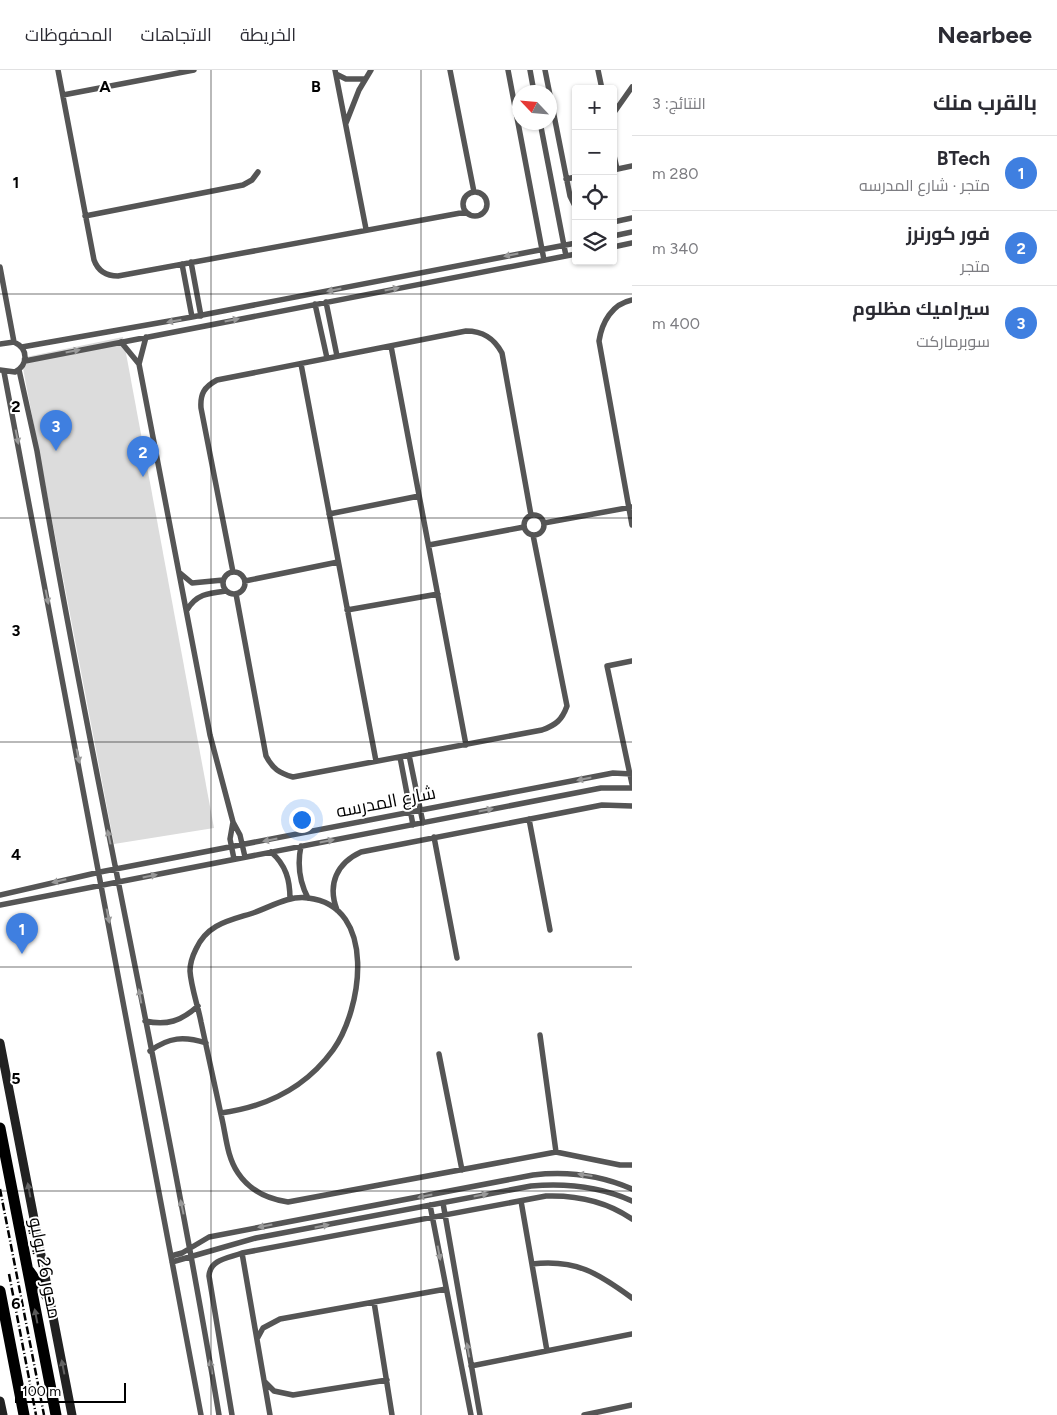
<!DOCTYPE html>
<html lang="ar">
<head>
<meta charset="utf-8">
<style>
  body { margin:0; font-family:Figtree,Cairo,sans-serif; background:#f7f7f7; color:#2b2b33; direction:rtl }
  .controls { position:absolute; right:15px; top:15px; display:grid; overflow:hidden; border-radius:5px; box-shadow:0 1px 4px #0004 }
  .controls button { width:45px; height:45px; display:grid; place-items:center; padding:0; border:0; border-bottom:1px solid #e1e1e2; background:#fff; color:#2b2b33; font:25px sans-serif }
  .compass { position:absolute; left:512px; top:15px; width:45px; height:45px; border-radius:50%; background:#fff; box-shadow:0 1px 4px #0004; rotate:296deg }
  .scale { position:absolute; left:15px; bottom:12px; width:111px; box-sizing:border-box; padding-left:5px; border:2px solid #000; border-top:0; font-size:14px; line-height:18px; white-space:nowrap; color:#000; -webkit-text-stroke:4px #fff; paint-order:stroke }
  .you { position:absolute; left:301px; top:749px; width:18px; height:18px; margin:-12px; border:4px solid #fff; border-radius:50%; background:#1a73e8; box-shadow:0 0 0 8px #1a73e833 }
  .badge { display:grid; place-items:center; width:32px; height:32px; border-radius:50%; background:#b45309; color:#fff; font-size:16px; font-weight:700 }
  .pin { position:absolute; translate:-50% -41px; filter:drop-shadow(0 1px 2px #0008) }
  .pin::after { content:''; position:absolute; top:26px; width:18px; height:15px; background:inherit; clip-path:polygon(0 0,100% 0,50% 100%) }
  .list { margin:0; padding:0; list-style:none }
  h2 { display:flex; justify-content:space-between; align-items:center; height:65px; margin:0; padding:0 20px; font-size:21px }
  h2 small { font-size:16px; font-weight:400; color:#7c7c81 }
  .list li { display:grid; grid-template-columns:32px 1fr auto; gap:15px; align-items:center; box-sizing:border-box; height:75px; padding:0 20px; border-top:1px solid #e1e1e2 }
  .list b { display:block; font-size:19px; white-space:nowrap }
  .list p { margin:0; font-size:16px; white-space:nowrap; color:#7c7c81 }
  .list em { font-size:16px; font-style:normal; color:#7c7c81 }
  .icon { flex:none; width:28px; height:28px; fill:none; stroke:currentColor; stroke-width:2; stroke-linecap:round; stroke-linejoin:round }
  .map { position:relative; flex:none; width:632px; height:1345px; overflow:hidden; direction:ltr }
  header { display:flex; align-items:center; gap:30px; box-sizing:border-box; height:70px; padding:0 25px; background:#fff; border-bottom:1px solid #e1e1e2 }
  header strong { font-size:24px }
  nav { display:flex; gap:28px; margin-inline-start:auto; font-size:18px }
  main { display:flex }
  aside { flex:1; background:#fff }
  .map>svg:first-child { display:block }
  .green { fill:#dcdcdc }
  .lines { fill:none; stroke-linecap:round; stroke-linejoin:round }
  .street { stroke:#555; stroke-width:5.5 }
  .secondary { stroke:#222; stroke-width:9 }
  .highway { stroke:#000; stroke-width:11 }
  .rail { stroke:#000; stroke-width:2.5; stroke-dasharray:8 2.5 1 2.5; stroke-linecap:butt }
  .oneway { fill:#999 }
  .oneway2 { fill:#646464 }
  .oneway3 { fill:#595959 }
  .grid { fill:none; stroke:#000; stroke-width:1; stroke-opacity:0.55 }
  .labels { text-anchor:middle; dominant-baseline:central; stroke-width:4; stroke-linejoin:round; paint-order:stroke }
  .street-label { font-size:18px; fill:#000; stroke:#fff }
  .grid-label { font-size:16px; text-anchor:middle; font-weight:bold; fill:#000; stroke:#fff; stroke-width:4; stroke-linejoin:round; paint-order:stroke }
</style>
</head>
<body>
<header>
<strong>Nearbee</strong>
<nav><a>الخريطة</a><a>الاتجاهات</a><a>المحفوظات</a></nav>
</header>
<main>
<aside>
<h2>بالقرب منك<small>النتائج: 3</small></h2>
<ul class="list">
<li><span class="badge" style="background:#3f7fe0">1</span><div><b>BTech</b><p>متجر · شارع المدرسه</p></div><em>280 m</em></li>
<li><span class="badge" style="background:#3f7fe0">2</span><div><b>فور كورنرز</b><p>متجر</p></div><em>340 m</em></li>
<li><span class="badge" style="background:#3f7fe0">3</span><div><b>سيراميك مظلوم</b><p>سوبرماركت</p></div><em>400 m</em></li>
</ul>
</aside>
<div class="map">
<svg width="632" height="1345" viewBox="0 0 632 1345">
  <rect width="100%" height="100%" fill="#fff"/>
  <!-- green -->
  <path class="green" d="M123,267l91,491 -100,16 -93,-486z"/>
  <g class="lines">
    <!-- street -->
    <path class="street" d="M58,0l36,190c4,11 12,16 24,16l348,-64
      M335,0l31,159
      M450,0l24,122
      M508,0l36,190
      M530,0l4,22
      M545,0l25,126 6,12
      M598,0l4,19
      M336,4l10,5h18
      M63,25l131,-25
      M613,44l19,-27
      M540,52l26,134
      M346,53l13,-33 12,-20
      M613,81l4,18
      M613,100l19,-4
      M566,109l10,-2
      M463 134a12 12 0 1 1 24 0a12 12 0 1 1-24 0Z
      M85,146l158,-31 9,-5 6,-8
      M613,152l19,-4
      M613,166l19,-4
      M613,177l19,-4
      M191,192l10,54
      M182,194l10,53
      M0,197l14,75
      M632,230c-20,4 -30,22 -33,41l33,184
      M326,232l11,54
      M315,234l12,54
      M121,272l18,22 71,371 23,87 7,13 5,22
      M0,274l14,-2c15,7 14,23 1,30l-15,-2
      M391,276l75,399
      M22,277l170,-30 384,-74
      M25,291l551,-107
      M139,294l7,-27
      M301,294l75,397
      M19,300l18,81c55,322 128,641 182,964
      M4,302l197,1043
      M329,444l90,-18
      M524 455a10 10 0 1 1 20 0a10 10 0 1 1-20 0Z
      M544,453l88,-16
      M429,475l95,-18
      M233,502l-32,-164c-1,-14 3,-21 16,-28l249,-49c17,0 28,7 36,22l29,162
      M223 513a11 11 0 1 1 22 0a11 11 0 1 1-22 0Z
      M180,503l12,10 31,-3
      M245,511l93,-19
      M236,524l30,162c7,13 13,17 27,21l249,-47c14,-5 20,-10 25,-24l-34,-171
      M187,540c9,-16 22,-17 39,-19
      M347,540l91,-16
      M632,591l-25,5 25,118
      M409,685l14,68
      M400,687l13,68
      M529,749l21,111
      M233,752l-3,17 4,20
      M434,767l23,121
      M301,776c-4,19 -2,35 7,52
      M271,782c15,13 19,28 19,47
      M0,825l100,-23 513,-99 19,1
      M0,835l601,-117h31
      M337,840c-10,-26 0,-47 24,-58l241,-47 30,1
      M145,951c22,5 36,0 53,-15
      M540,965l16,117
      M150,981c19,-14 34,-15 56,-8
      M439,984l23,116
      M221,1043c45,-6 85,-26 112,-63 29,-40 45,-144 -25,-152 -20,-3 -39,10 -58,16 -23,7 -43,11 -54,35 -3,6 -6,15 -6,22 1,16 8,35 11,51 7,32 14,65 21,97 4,17 5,38 16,54 12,18 29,26 50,29l268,-50 64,13h12
      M521,1131l26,150
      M443,1133l37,212
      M430,1135l41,210
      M242,1183l28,162
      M171,1186l11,-3 27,-16 324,-62c34,-4 67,0 99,14
      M172,1192l84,-24 275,-52c35,-3 68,0 101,15
      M532,1194c44,-5 66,9 100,34
      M374,1232l18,113
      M257,1269l6,-11 17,-9 166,-30
      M471,1296l161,-32
      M265,1312l9,9 19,4 94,-15
      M232,1345l-23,-139c1,-17 20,-18 33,-23l304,-57c31,-1 60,5 86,23
      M584,1345l48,-10"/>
    <!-- secondary -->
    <path class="secondary" d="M0,973l72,372
      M0,1331l3,14"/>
    <!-- highway -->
    <path class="highway" d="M0,1058l56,287
      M29,1201l21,29
      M0,1221l24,124"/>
    <!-- rail -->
    <path class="rail" d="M0,1119l44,226
      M9,1204l27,141"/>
  </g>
  <!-- one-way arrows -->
  <defs><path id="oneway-solid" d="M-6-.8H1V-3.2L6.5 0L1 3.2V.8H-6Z" transform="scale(1.25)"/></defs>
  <g class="oneway">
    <use href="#oneway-solid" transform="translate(511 185) rotate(169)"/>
    <use href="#oneway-solid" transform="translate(392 219) rotate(-11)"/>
    <use href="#oneway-solid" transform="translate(334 220) rotate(169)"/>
    <use href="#oneway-solid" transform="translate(232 250) rotate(-11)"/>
    <use href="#oneway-solid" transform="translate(174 251) rotate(170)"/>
    <use href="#oneway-solid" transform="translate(73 281) rotate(-11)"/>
    <use href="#oneway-solid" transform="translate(17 367) rotate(79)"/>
    <use href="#oneway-solid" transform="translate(47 527) rotate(79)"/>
    <use href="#oneway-solid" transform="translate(78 686) rotate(79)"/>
    <use href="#oneway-solid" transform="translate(584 709) rotate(169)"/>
    <use href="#oneway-solid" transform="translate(486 740) rotate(-11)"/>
    <use href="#oneway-solid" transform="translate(109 767) rotate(-102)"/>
    <use href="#oneway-solid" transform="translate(270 770) rotate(169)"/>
    <use href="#oneway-solid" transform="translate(327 771) rotate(-11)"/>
    <use href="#oneway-solid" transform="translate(150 806) rotate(-11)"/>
    <use href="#oneway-solid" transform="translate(59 811) rotate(167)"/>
    <use href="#oneway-solid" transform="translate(108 846) rotate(79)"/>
    <use href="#oneway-solid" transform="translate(140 926) rotate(-100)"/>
    <use href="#oneway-solid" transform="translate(585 1105) rotate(-172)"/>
    <use href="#oneway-solid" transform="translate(481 1125) rotate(-11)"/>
    <use href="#oneway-solid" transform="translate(425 1126) rotate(169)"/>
    <use href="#oneway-solid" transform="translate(182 1137) rotate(-102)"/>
    <use href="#oneway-solid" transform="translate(265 1156) rotate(169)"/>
    <use href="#oneway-solid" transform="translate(322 1156) rotate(-11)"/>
    <use href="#oneway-solid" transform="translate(439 1183) rotate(79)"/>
    <use href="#oneway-solid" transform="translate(468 1280) rotate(-100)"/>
    <use href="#oneway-solid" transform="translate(211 1297) rotate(-99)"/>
  </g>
  <g class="oneway2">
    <use href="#oneway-solid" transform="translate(29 1120) rotate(-101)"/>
    <use href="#oneway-solid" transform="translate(63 1297) rotate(-101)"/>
  </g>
  <use class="oneway3" href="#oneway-solid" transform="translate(36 1246) rotate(-101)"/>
  <!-- grid -->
  <path class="grid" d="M211,0v1345M421,0v1345M0,224h632M0,448h632M0,672h632M0,897h632M0,1121h632"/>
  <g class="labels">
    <!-- street labels -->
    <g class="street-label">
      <text transform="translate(386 732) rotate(-11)">شارع المدرسه</text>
      <text transform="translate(45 1198) rotate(79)">محور 26 يوليو</text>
    </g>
  </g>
  <g class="grid-label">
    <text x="105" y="22">A</text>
    <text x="316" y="22">B</text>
    <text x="16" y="118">1</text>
    <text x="16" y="342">2</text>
    <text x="16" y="566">3</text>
    <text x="16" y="790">4</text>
    <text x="16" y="1014">5</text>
    <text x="16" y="1239">6</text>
  </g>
</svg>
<div class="controls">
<button>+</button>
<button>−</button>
<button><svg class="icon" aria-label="locate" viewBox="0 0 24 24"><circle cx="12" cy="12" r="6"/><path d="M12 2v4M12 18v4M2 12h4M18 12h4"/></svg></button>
<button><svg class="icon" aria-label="layers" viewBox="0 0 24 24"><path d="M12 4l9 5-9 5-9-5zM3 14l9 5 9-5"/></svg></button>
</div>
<svg class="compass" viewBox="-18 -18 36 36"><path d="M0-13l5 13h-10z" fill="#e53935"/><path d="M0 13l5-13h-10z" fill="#7c7c81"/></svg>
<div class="scale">100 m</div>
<div class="you"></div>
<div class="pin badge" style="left:22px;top:884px;background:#3f7fe0">1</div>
<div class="pin badge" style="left:143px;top:407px;background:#3f7fe0">2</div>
<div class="pin badge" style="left:56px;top:381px;background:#3f7fe0">3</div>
</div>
</main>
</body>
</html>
